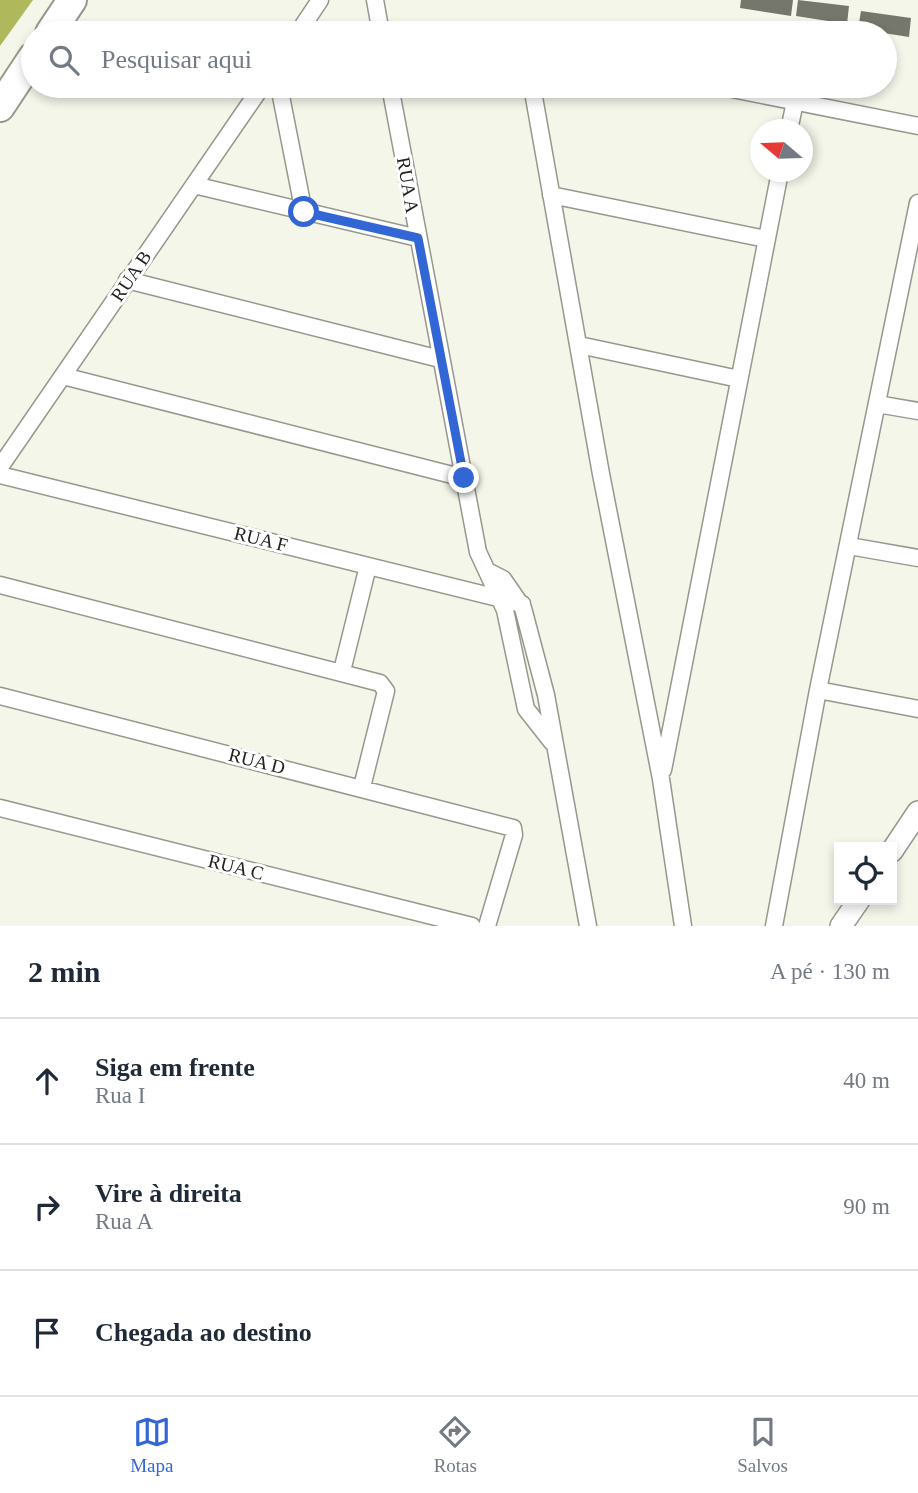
<!DOCTYPE html>
<html lang="pt">
<head>
<meta charset="utf-8">
<style>
  body { margin:0; font-family:"Times New Roman",serif; background:#f6f6f7; color:#1f2937 }
  .controls { position:absolute; right:21px; bottom:21px; display:grid; overflow:hidden; border-radius:0px; box-shadow:0 4px 10px #0003 }
  .controls button { width:63px; height:63px; display:grid; place-items:center; padding:0; border:0; border-bottom:2px solid #e0e1e3; background:#fff; color:#1f2937; font:35px sans-serif }
  .compass { position:absolute; left:750px; top:119px; width:63px; height:63px; border-radius:50%; background:#fff; box-shadow:0 4px 10px #0003; rotate:289deg }
  .stop { position:absolute; width:21px; height:21px; margin:-16px; border:5px solid #3366d5; border-radius:50%; background:#fff }
  .stop.end { background:#3366d5; border-color:#fff; box-shadow:0 2px 7px #0008 }
  .list { margin:0; padding:0; list-style:none }
  h2 { display:flex; justify-content:space-between; align-items:center; height:91px; margin:0; padding:0 28px; font-size:30px }
  h2 small { font-size:23px; font-weight:400; color:#747a83 }
  .list li { display:grid; grid-template-columns:46px 1fr auto; gap:21px; align-items:center; box-sizing:border-box; height:126px; padding:0 28px; border-top:2px solid #e0e1e3 }
  .list b { display:block; font-size:26px; white-space:nowrap }
  .list p { margin:0; font-size:23px; white-space:nowrap; color:#747a83 }
  .list em { font-size:23px; font-style:normal; color:#747a83 }
  .icon { flex:none; width:38px; height:38px; fill:none; stroke:currentColor; stroke-width:2; stroke-linecap:round; stroke-linejoin:round }
  .map { position:relative; flex:none; width:918px; height:926px; overflow:hidden }
  .search { position:absolute; background:#fff; box-shadow:0 4px 10px #0003; left:21px; right:21px; top:21px; height:77px; display:flex; align-items:center; gap:18px; box-sizing:border-box; padding:0 24px; border-radius:38px; color:#747a83; font-size:26px }
  .sheet { height:469px; background:#fff }
  nav { display:flex; justify-content:space-around; align-items:center; box-sizing:border-box; height:98px; border-top:2px solid #e0e1e3; background:#fff; font-size:19px; color:#747a83 }
  nav a { display:grid; justify-items:center; gap:4px }
  nav .on { color:#3366d5 }
  .map>svg:first-child { display:block }
  .forest { fill:#b0b85c }
  .building { fill:#75776d }
  .lines { fill:none; stroke-linecap:round; stroke-linejoin:round }
  .minor-casing { stroke:#96978d; stroke-width:19 }
  .tertiary-casing { stroke:#96978d; stroke-width:24 }
  .trunk-casing { stroke:#96978d; stroke-width:32 }
  .minor { stroke:#fff; stroke-width:16 }
  .tertiary { stroke:#fff; stroke-width:21 }
  .trunk { stroke:#fff; stroke-width:28 }
  .route { stroke:#3366d5; stroke-width:9 }
  .labels { text-anchor:middle; dominant-baseline:central; stroke-width:6; stroke-linejoin:round; paint-order:stroke }
  .street-label { font-size:19px; fill:#22231f; stroke:#fff }
</style>
</head>
<body>
<div class="map">
<svg width="918" height="926" viewBox="0 0 918 926">
  <rect width="100%" height="100%" fill="#f4f6ea"/>
  <!-- forest -->
  <path class="forest" d="M0,0h33l-33,46z"/>
  <!-- building -->
  <path class="building" d="M741,0h52l-2,16 -51,-8z
    M798,0l51,6 -2,18 -51,-8z
    M861,11l50,7 -2,19 -51,-8z"/>
  <g class="lines">
    <defs>
      <path id="minor" d="M375,0l6,33
        M298,33l22,-33
        M279,86l25,127
        M390,86l88,466 27,58 21,99 26,33
        M532,86l69,388 60,305 22,147
        M717,86l201,40
        M789,130l6,-28
        M194,185l224,53
        M551,195l215,44
        M127,280l313,79
        M579,345l160,34
        M63,376l401,102
        M877,404l41,7
        M0,467l262,-381
        M0,475l522,129
        M849,546l69,12
        M487,571l16,8 20,29 23,87 42,231
        M0,585l380,98 6,8 -24,96
        M342,671l26,-105
        M818,690l100,19
        M0,696l513,132 1,7 -27,91
        M663,770l117,-598
        M0,808l472,118
        M774,926l44,-236 100,-487"/>
      <path id="tertiary" d="M892,851l26,-39
        M841,926l18,-26"/>
      <path id="trunk" d="M50,33l22,-33
        M0,107l33,-50"/>
    </defs>
    <!-- minor casing -->
    <use href="#minor" class="minor-casing"/>
    <!-- tertiary casing -->
    <use href="#tertiary" class="tertiary-casing"/>
    <!-- trunk casing -->
    <use href="#trunk" class="trunk-casing"/>
    <!-- minor -->
    <use href="#minor" class="minor"/>
    <!-- tertiary -->
    <use href="#tertiary" class="tertiary"/>
    <!-- trunk -->
    <use href="#trunk" class="trunk"/>
  </g>
  <g class="lines">
    <!-- route -->
    <path class="route" d="M304,212l114,26 46,240"/>
  </g>
  <g class="labels">
    <!-- street labels -->
    <g class="street-label">
      <text transform="translate(408 185) rotate(80)">RUA A</text>
      <text transform="translate(131 276) rotate(-56)">RUA B</text>
      <text transform="translate(261 539) rotate(14)">RUA F</text>
      <text transform="translate(257 761) rotate(14)">RUA D</text>
      <text transform="translate(236 867) rotate(14)">RUA C</text>
    </g>
  </g>
</svg>
<div class="controls">
<button><svg class="icon" aria-label="locate" viewBox="0 0 24 24"><circle cx="12" cy="12" r="6"/><path d="M12 2v4M12 18v4M2 12h4M18 12h4"/></svg></button>
</div>
<svg class="compass" viewBox="-18 -18 36 36"><path d="M0-13l5 13h-10z" fill="#e53935"/><path d="M0 13l5-13h-10z" fill="#747a83"/></svg>
<div class="stop" style="left:304px;top:212px"></div>
<div class="stop end" style="left:464px;top:478px"></div>
<div class="search"><svg class="icon" aria-label="search" viewBox="0 0 24 24"><circle cx="10" cy="10" r="6"/><path d="M15 15l6 6"/></svg>Pesquisar aqui</div>
</div>
<section class="sheet">
<h2>2 min<small>A pé · 130 m</small></h2>
<ul class="list">
<li><svg class="icon" aria-label="ahead" viewBox="0 0 24 24"><path d="M12 20V5M6 11l6-6 6 6"/></svg><div><b>Siga em frente</b><p>Rua I</p></div><em>40 m</em></li>
<li><svg class="icon" aria-label="right" viewBox="0 0 24 24"><path d="M7 20v-9h11M14 6l5 5-5 5"/></svg><div><b>Vire à direita</b><p>Rua A</p></div><em>90 m</em></li>
<li><svg class="icon" aria-label="arrive" viewBox="0 0 24 24"><path d="M6 21V4h12l-3 4 3 4H6"/></svg><div><b>Chegada ao destino</b></div></li>
</ul>
</section>
<nav>
<a class="on"><svg class="icon" aria-label="map" viewBox="0 0 24 24"><path d="M3 6l6-2 6 2 6-2v14l-6 2-6-2-6 2zM9 4v14M15 6v14"/></svg>Mapa</a>
<a><svg class="icon" aria-label="directions" viewBox="0 0 24 24"><path d="M12 3l9 9-9 9-9-9zM9 14v-3h6M13 9l2 2-2 2"/></svg>Rotas</a>
<a><svg class="icon" aria-label="saved" viewBox="0 0 24 24"><path d="M7 4h10v16l-5-4-5 4z"/></svg>Salvos</a>
</nav>
</body>
</html>
